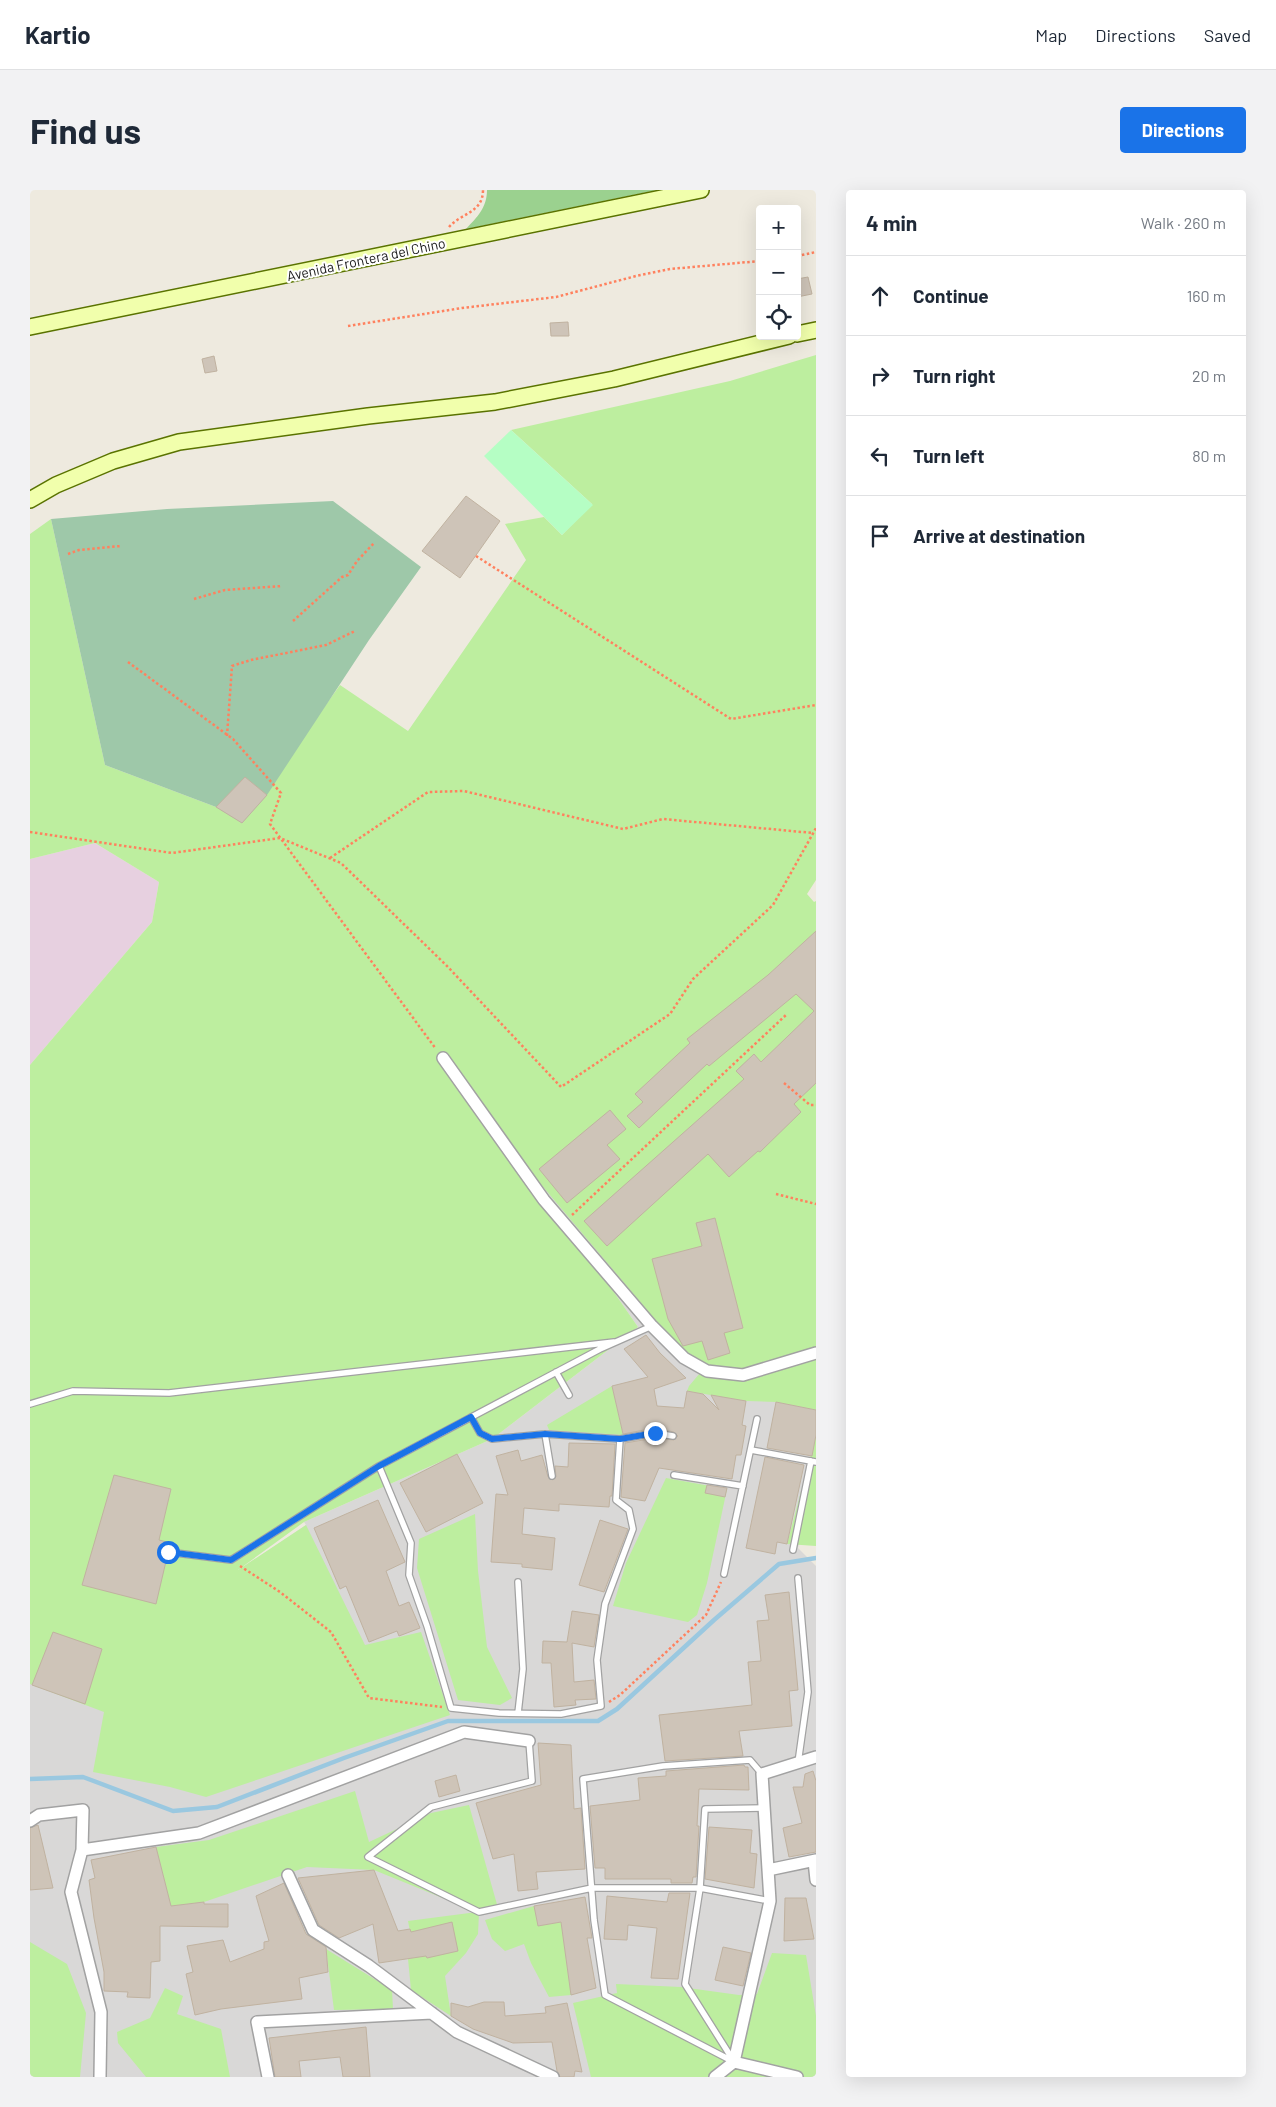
<!DOCTYPE html>
<html lang="en">
<head>
<meta charset="utf-8">
<style>
  body { margin:0; font-family:Barlow,sans-serif; background:#f2f2f3; color:#1f2937 }
  .controls { position:absolute; right:15px; top:15px; display:grid; overflow:hidden; border-radius:5px; box-shadow:0 5px 20px #0002 }
  .controls button { width:45px; height:45px; display:grid; place-items:center; padding:0; border:0; border-bottom:1px solid #e0e1e3; background:#fff; color:#1f2937; font:25px sans-serif }
  .stop { position:absolute; width:15px; height:15px; margin:-11px; border:4px solid #1a73e8; border-radius:50%; background:#fff }
  .stop.end { background:#1a73e8; border-color:#fff; box-shadow:0 1px 5px #0008 }
  .list { margin:0; padding:0; list-style:none }
  h2 { display:flex; justify-content:space-between; align-items:center; height:65px; margin:0; padding:0 20px; font-size:21px }
  h2 small { font-size:16px; font-weight:400; color:#747a83 }
  .list li { display:grid; grid-template-columns:32px 1fr auto; gap:15px; align-items:center; box-sizing:border-box; height:80px; padding:0 20px; border-top:1px solid #e0e1e3 }
  .list b { display:block; font-size:19px; white-space:nowrap }
  .list em { font-size:16px; font-style:normal; color:#747a83 }
  .icon { flex:none; width:28px; height:28px; fill:none; stroke:currentColor; stroke-width:2; stroke-linecap:round; stroke-linejoin:round }
  .map { position:relative; flex:none; width:786px; height:1887px; overflow:hidden; border-radius:5px }
  header { display:flex; align-items:center; gap:30px; box-sizing:border-box; height:70px; padding:0 25px; background:#fff; border-bottom:1px solid #e0e1e3 }
  header strong { font-size:24px }
  nav { display:flex; gap:28px; margin-inline-start:auto; font-size:18px }
  .intro { display:flex; align-items:center; justify-content:space-between; box-sizing:border-box; height:120px; padding:0 30px }
  h1 { margin:0; font-size:35px }
  .button { padding:12px 22px; border-radius:5px; background:#1a73e8; color:#fff; font-size:18px; font-weight:700 }
  main { display:flex; gap:30px; padding:0 30px }
  aside { flex:1; background:#fff; border-radius:5px; box-shadow:0 5px 20px #0002 }
  .map>svg:first-child { display:block }
  .residential { fill:#d9d8d7 }
  .industrial { fill:#e7d0e0 }
  .grass { fill:#bdee9f }
  .forest { fill:#9bd18f }
  .cemetery { fill:#9ec8a9 }
  .park { fill:#b5fec4 }
  .lines { fill:none; stroke-linecap:round; stroke-linejoin:round }
  .stream { stroke:#9ac8e0; stroke-width:4.5 }
  .building { fill:#cec4b8; stroke:#c0b2a0 }
  .lane-casing { stroke:#a2a2a2; stroke-width:8 }
  .street-casing { stroke:#a2a2a2; stroke-width:14 }
  .secondary-casing { stroke:#5a7300; stroke-width:18 }
  .path { stroke:#ff815e; stroke-width:2.5; stroke-dasharray:2.5 2.5; stroke-linecap:butt }
  .lane { stroke:#fff; stroke-width:5.5 }
  .street { stroke:#fff; stroke-width:11 }
  .secondary { stroke:#f1ffac; stroke-width:15 }
  .route { stroke:#1a73e8; stroke-width:6 }
  .labels { text-anchor:middle; dominant-baseline:central; stroke-width:4; stroke-linejoin:round; paint-order:stroke }
  .street-label { font-size:14px; fill:#1b1b1b; stroke:#fff }
</style>
</head>
<body>
<header>
<strong>Kartio</strong>
<nav><a>Map</a><a>Directions</a><a>Saved</a></nav>
</header>
<div class="intro"><h1>Find us</h1><a class="button">Directions</a></div>
<main>
<div class="map">
<svg width="786" height="1887" viewBox="0 0 786 1887">
  <rect width="100%" height="100%" fill="#eeeadf"/>
  <!-- residential -->
  <path class="residential" d="M498,978l288,231v73l-18,76 18,18v511h-786v-572l194,75 82,-55 -2,-3 188,-83 146,-112z"/>
  <!-- industrial -->
  <path class="industrial" d="M65,653l64,39 -7,40 -122,143v-206z"/>
  <!-- grass -->
  <path class="grass" d="M786,165v525l-9,14 7,8 2,-1v509l-40,-8 -30,-1 -59,-10 2,-5 11,-13 -167,-198 105,152 -146,112 -188,83 -66,48 68,-45 59,120 56,-13 29,83 -244,82 -36,-10 -77,-15 11,-60 -74,-28v-619l122,-143 7,-40 -64,-39 -65,16v-325l21,-15 54,246 111,42 26,15 98,-137 68,46 118,-171 -21,-36 39,-7 18,18 30,-31 -81,-74 219,-49z
    M582,1196l11,49 -74,-5 -2,-5z
    M786,1245v111l-29,-2z
    M636,1288l61,11 -20,94 -10,32 -9,7 -75,-16 13,-43z
    M445,1324l3,57 9,76 25,51 -12,7 -42,-5 -41,-132 2,-29z
    M325,1601l14,51 62,-29 38,-8 29,103 -19,5 -1,21 -12,19 -21,23 6,40 -40,-26 -3,-31 7,-2 -7,-36 69,-9 -103,-42 -67,-3 -103,35 -33,4 -15,-59 53,-7z
    M504,1716l4,20 23,-4 10,73 -22,2 -18,-34 -7,-19 -19,7 -13,-12 -7,-19z
    M0,1752l37,22 19,49 -6,64h-50z
    M296,1759l66,41 1,19 -59,1z
    M742,1763l34,2 10,61v61h-225l-18,-74 44,-10 -1,-9 65,3 58,8 18,-1z
    M135,1798l18,8 -6,18 44,15 9,48h-84l-28,-34 -1,-11 33,-14z"/>
  <!-- forest -->
  <path class="forest" d="M457,0h170l-191,39c11,-12 21,-21 21,-39z"/>
  <!-- cemetery -->
  <path class="cemetery" d="M303,311l88,66 -52,73 -102,155 -25,28 -26,-16 -111,-42 -54,-246 116,-10z"/>
  <!-- park -->
  <path class="park" d="M481,240l82,75 -31,30 -78,-79z"/>
  <g class="lines">
    <!-- stream -->
    <path class="stream" d="M0,1589l53,-2 90,34 44,-4 127,-49 104,-37h150l19,-12 97,-89 65,-56 37,-6"/>
  </g>
  <!-- building -->
  <path class="building" d="M778,87l4,17 -15,3v-18z
    M538,132l1,14h-18l-1,-13z
    M184,166l3,15 -12,2 -3,-14z
    M436,306l34,25 -40,57 -38,-27z
    M215,587l22,18 -25,28 -26,-16z
    M786,741v152l-22,21 7,8 -41,40 -2,-1 -29,26 -21,-23 -101,92 -23,-25 160,-142 -8,-8 18,-17 7,8 53,-51 -18,-17 -87,72 -2,-2 -68,64 -12,-12 16,-14 -8,-8 55,-51 -3,-4 81,-64z
    M580,920l16,19 -19,16 13,14 -53,44 -28,-34z
    M685,1028l28,110 -19,5 6,20 -22,7 -6,-19 -19,5 -15,-27 -16,-60 50,-13 -6,-23z
    M616,1145l14,18 26,25 -32,11 3,17 27,2 3,-17 16,3 16,16 -8,-15 35,6 -4,24 4,1 -5,29h-5l-4,24 -73,-11 -14,33 -24,-4 4,-54 30,-5 19,2 4,-4 -4,-4 -19,-4 -32,6 -11,-48 36,-9 -24,-28z
    M746,1212l40,8v25l-4,21 -45,-8z
    M539,1253l46,1 -3,52h-2l-1,11 -50,-3v7l-35,-3 -2,26 33,4 -3,32 -30,-3v-3l-31,-2 5,-68 12,1 -12,-39 22,-6 3,11 21,-6 6,22 5,3 3,-3 -1,-11 13,1z
    M427,1264l26,49 -57,29 -26,-49z
    M735,1267l39,8 -17,79 -10,-2 -2,12 -29,-6z
    M84,1285l57,14 -12,51 12,3 -2,4 -6,4 1,3 3,3 -11,47 -74,-19z
    M677,1295l20,3 -2,9 -20,-4z
    M348,1310l27,62 -19,9 13,35 10,-4 11,26 -21,8 -2,-5 -28,11 -23,-56 -6,3 -26,-61z
    M570,1330l28,9 -24,63 -25,-7z
    M759,1402l9,98 -9,1 3,35 -53,5 4,25 -78,5 -6,-46 93,-10 -4,-43 13,-1 -4,-40 12,-1 -4,-25z
    M542,1421l27,4 -5,32 -22,-4 2,39 20,-2 2,19 -21,1 1,5 -22,2 -3,-44h-9l1,-22 24,1z
    M23,1442l49,17 -17,55 -53,-19z
    M508,1553l33,2 3,64 7,-1 4,61 -49,3 2,17 -20,2 -4,-37 -21,5 -17,-56 65,-18z
    M714,1575l1,2h3l1,23 -50,-1 -2,37h2l-3,51h-3l-1,6h-21v-4h-66v-11h-10l-5,-62 50,-6 -2,-22 28,-2v-5z
    M783,1581l3,10v71l-27,5 -6,-29 19,-5 -9,-36h10l2,-13z
    M426,1585l4,16 -21,6 -4,-16z
    M8,1635l15,63 -23,2v-62z
    M679,1637l43,3 -2,23 7,1 -3,34 -49,-9z
    M126,1657l15,59 33,-4v2h24v23l-68,-1v35l-9,1 -1,36 -23,-1 1,-5 -24,-1v-19l-10,-54 -5,-38 6,-2 -4,-18z
    M344,1680l24,61 12,-2 1,3 41,-10 6,29 -31,7 -1,-2 -47,7 -6,-39 -34,14 -20,-13 -21,-47z
    M254,1693l22,51 20,13 2,25 -29,6 3,21 -81,10 -26,6 -9,-41 7,-2 -6,-26 36,-6 7,22 34,-13v-7l5,-1 -13,-45z
    M639,1703h21l-12,86 -27,-1 6,-50 -29,-3 -1,15 -23,-1 3,-43 60,6z
    M555,1707l7,41h-5l9,50 -25,7 -10,-73 -23,4 -4,-20z
    M755,1708h21l8,41 -30,2z
    M693,1757l28,6 -8,33 -28,-6z
    M454,1812h20l1,14 41,-3 -1,-6 22,-4 15,69 -7,-1 -1,6h-14l-3,-6 -5,-29 -39,1 -40,-14 -22,-13v-13l17,4z
    M336,1837l4,50h-27l-3,-20 -41,4 2,16h-26l-6,-39z"/>
  <g class="lines">
    <defs>
      <path id="lane" d="M526,1182l13,23
        M0,1214l43,-13 96,2 445,-51
        M441,1227l9,16 12,6 53,-5 75,5
        M515,1244l7,42
        M721,1260l65,12
        M349,1276l32,77 -2,32 18,51 24,82 48,5 62,1 40,-8 -4,-46 8,-56 28,-75 -4,-19 -13,-10 4,-61 35,-6 18,3
        M644,1285l69,11
        M763,1360l18,-89
        M138,1362l63,8 148,-94 221,-117 52,-23
        M694,1384l33,-155
        M488,1523l5,-44 -5,-87
        M499,1551l3,40 -101,26 -63,50 111,55 113,-24h108l70,13
        M768,1573l10,-71 -10,-114
        M703,1870l-48,-76 15,-96 5,-79 59,-1
        M704,1872l-129,-67 -11,-75 -11,-141 80,-13 87,-6 12,14"/>
      <path id="street" d="M413,868l101,142 108,126 32,32 23,13 36,4 73,-22
        M0,1631l9,-6 44,-5 -1,40 -11,42 30,120 -1,65
        M52,1660l117,-17 265,-101 65,9
        M784,1671l2,19
        M738,1680l48,-10
        M258,1685l25,55 56,36 88,66 96,45
        M704,1872l36,-161 -8,-127 54,-17
        M238,1887l-11,-55 175,-9
        M685,1887l19,-15 63,15"/>
      <path id="secondary" d="M0,137l671,-137
        M767,144l19,-4
        M0,310l26,-15 57,-24 66,-19 189,-26 127,-14 119,-23 175,-43"/>
    </defs>
    <!-- lane casing -->
    <use href="#lane" class="lane-casing"/>
    <!-- street casing -->
    <use href="#street" class="street-casing"/>
    <!-- secondary casing -->
    <use href="#secondary" class="secondary-casing"/>
    <!-- path -->
    <path class="path" d="M419,37c12,-14 34,-14 34,-37
      M767,66l19,-4
      M318,136l114,-18 94,-11 80,-21 34,-7 90,-8
      M38,364l11,-4 42,-4
      M446,366l255,163 85,-14
      M164,409l31,-9 57,-4
      M263,431l49,-44 6,-2 9,-14 18,-19
      M98,472l105,77 48,54 -11,31 166,225
      M197,546l5,-70 19,-6 75,-15 29,-14
      M0,642l142,21 108,-15 61,25 106,103 114,121 109,-73 23,-35 80,-74 43,-77
      M300,668l98,-66 36,-1 159,38 40,-10 150,14
      M754,893l26,22h6
      M746,1004l40,10
      M542,1025l214,-200
      M210,1376l40,26 51,40 38,66 73,9
      M579,1512l11,-7 86,-80 15,-33"/>
    <!-- lane -->
    <use href="#lane" class="lane"/>
    <!-- street -->
    <use href="#street" class="street"/>
    <!-- secondary -->
    <use href="#secondary" class="secondary"/>
  </g>
  <g class="lines">
    <!-- route -->
    <path class="route" d="M138,1362l63,8 148,-94 92,-49 9,16 12,6 53,-5 75,5 35,-6"/>
  </g>
  <g class="labels">
    <!-- street labels -->
    <g class="street-label">
      <text transform="translate(336 69) rotate(-12)">Avenida Frontera del Chino</text>
    </g>
  </g>
</svg>
<div class="controls">
<button>+</button>
<button>−</button>
<button><svg class="icon" aria-label="locate" viewBox="0 0 24 24"><circle cx="12" cy="12" r="6"/><path d="M12 2v4M12 18v4M2 12h4M18 12h4"/></svg></button>
</div>
<div class="stop" style="left:138px;top:1362px"></div>
<div class="stop end" style="left:625px;top:1243px"></div>
</div>
<aside>
<h2>4 min<small>Walk · 260 m</small></h2>
<ul class="list">
<li><svg class="icon" aria-label="ahead" viewBox="0 0 24 24"><path d="M12 20V5M6 11l6-6 6 6"/></svg><div><b>Continue</b></div><em>160 m</em></li>
<li><svg class="icon" aria-label="right" viewBox="0 0 24 24"><path d="M7 20v-9h11M14 6l5 5-5 5"/></svg><div><b>Turn right</b></div><em>20 m</em></li>
<li><svg class="icon" aria-label="left" viewBox="0 0 24 24"><path d="M17 20v-9H6M10 6l-5 5 5 5"/></svg><div><b>Turn left</b></div><em>80 m</em></li>
<li><svg class="icon" aria-label="arrive" viewBox="0 0 24 24"><path d="M6 21V4h12l-3 4 3 4H6"/></svg><div><b>Arrive at destination</b></div></li>
</ul>
</aside>
</main>
</body>
</html>
